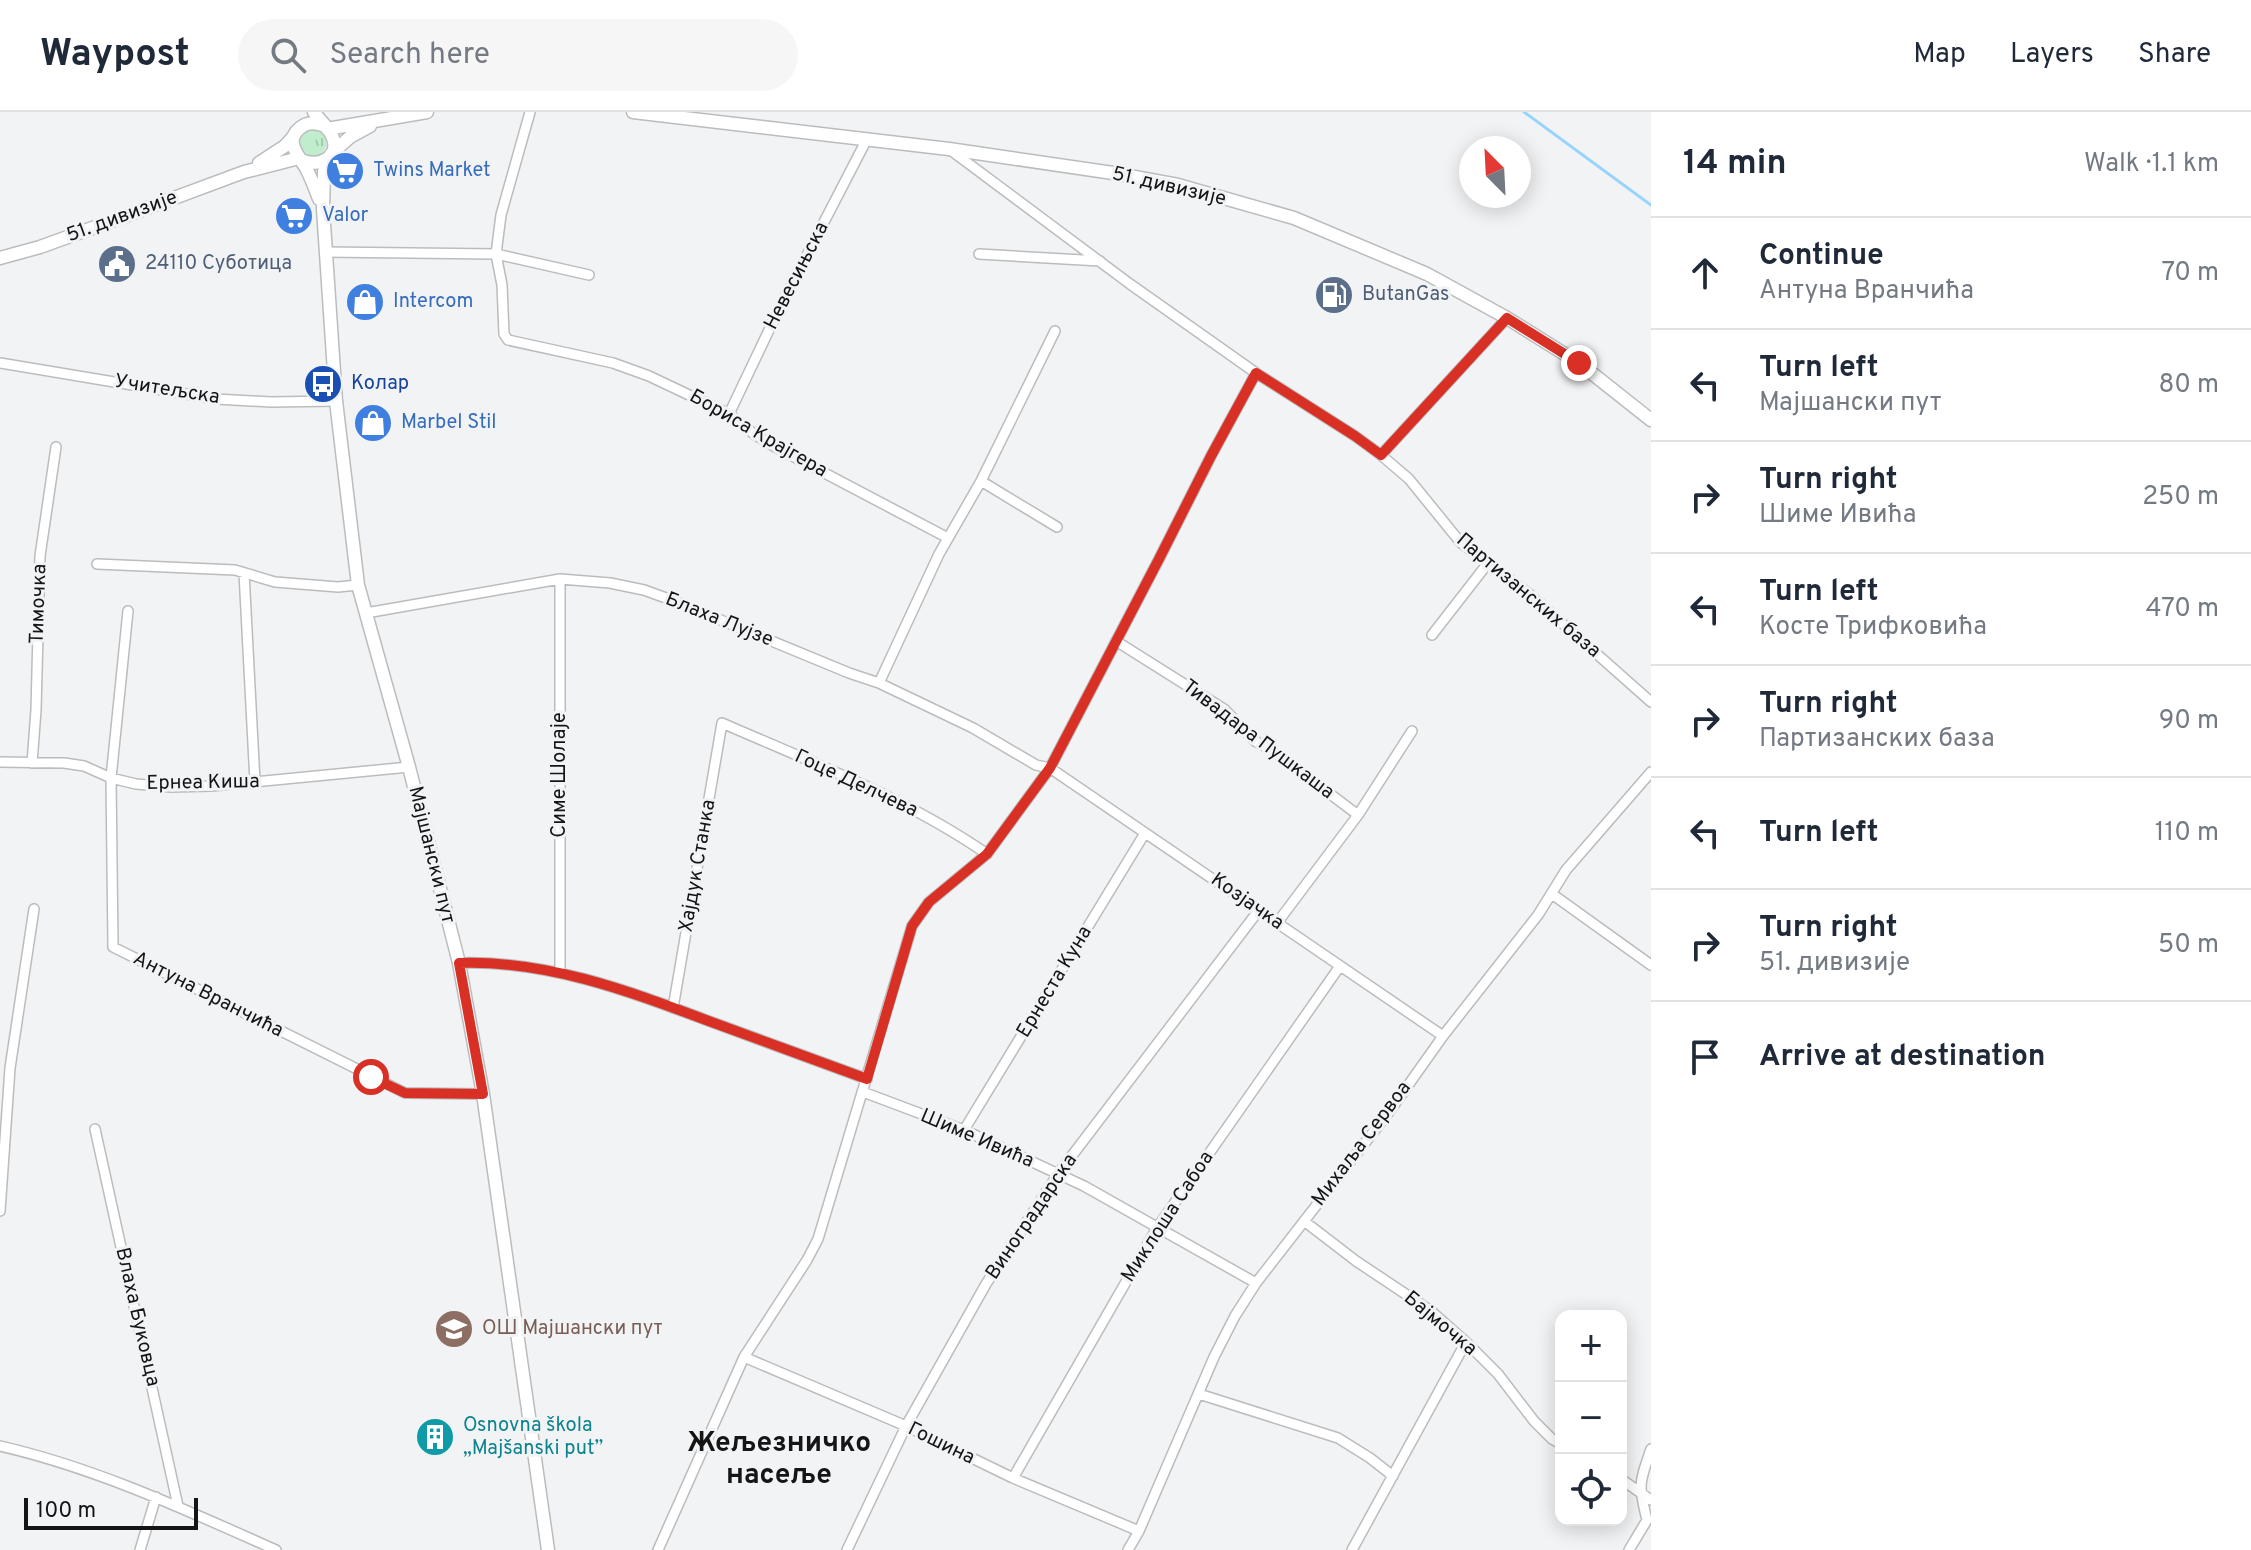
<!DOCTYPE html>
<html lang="en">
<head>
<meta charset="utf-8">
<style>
  body { margin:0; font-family:Overpass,sans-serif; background:#f6f6f7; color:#1f2937 }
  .controls { position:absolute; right:24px; bottom:24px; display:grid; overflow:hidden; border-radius:16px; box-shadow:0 4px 20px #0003 }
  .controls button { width:72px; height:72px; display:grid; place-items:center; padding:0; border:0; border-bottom:2px solid #e0e1e3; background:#fff; color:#1f2937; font:40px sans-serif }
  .compass { position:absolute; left:1459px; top:24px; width:72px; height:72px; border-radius:50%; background:#fff; box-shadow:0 4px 20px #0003; rotate:336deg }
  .scale { position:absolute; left:24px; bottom:20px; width:174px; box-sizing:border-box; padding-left:8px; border:4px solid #151516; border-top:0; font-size:22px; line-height:28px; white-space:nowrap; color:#151516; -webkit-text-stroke:6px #f1f3f5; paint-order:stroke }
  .stop { position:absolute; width:24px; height:24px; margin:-18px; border:6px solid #d93025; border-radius:50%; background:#fff }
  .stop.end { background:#d93025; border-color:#fff; box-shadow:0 2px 8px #0008 }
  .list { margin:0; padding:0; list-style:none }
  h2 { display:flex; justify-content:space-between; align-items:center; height:104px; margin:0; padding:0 32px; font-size:34px }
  h2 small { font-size:26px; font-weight:400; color:#747a83 }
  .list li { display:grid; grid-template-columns:52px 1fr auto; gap:24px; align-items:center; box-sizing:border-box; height:112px; padding:0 32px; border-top:2px solid #e0e1e3 }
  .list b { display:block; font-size:30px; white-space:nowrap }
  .list p { margin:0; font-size:26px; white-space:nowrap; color:#747a83 }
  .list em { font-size:26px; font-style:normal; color:#747a83 }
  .icon { flex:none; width:44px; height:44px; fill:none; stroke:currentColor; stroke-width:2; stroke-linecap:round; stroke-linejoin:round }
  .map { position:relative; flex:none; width:1651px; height:1438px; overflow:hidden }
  header { display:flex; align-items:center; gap:48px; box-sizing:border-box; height:112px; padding:0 40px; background:#fff; border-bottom:2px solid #e0e1e3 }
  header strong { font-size:38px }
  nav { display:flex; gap:44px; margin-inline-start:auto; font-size:28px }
  .search { width:560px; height:72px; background:#f6f6f7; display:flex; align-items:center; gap:20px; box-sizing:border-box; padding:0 28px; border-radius:44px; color:#747a83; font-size:30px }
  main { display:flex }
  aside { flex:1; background:#fff }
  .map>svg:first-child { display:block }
  .grass { fill:url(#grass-tufts) }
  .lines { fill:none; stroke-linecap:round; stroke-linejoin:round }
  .stream { stroke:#96d4fe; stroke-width:3 }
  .street-casing { stroke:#babcbe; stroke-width:12 }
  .secondary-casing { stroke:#babcbe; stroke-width:15 }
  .street { stroke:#fff; stroke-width:9 }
  .secondary { stroke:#fff; stroke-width:12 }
  .route { stroke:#d93025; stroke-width:10 }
  .labels { text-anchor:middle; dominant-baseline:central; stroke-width:6; stroke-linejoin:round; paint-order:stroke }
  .shop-label { font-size:20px; fill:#366cbe; stroke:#f1f3f5; text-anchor:start }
  .street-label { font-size:20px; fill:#151516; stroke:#f1f3f5 }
  .service-label { font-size:20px; fill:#4e5e75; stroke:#f1f3f5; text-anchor:start }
  .transit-label { font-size:20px; fill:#164399; stroke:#f1f3f5; text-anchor:start }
  .education-label { font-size:20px; fill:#785e54; stroke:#f1f3f5; text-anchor:start }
  .culture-label { font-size:20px; fill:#0d838f; stroke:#f1f3f5; text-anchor:start }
  .district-label { font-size:28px; font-weight:bold; fill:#151516; stroke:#f1f3f5 }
</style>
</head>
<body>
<header>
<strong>Waypost</strong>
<div class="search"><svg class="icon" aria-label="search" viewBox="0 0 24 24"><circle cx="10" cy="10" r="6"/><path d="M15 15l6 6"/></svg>Search here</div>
<nav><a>Map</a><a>Layers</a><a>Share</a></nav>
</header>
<main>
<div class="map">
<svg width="1651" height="1438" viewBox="0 0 1651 1438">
  <defs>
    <pattern id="grass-tufts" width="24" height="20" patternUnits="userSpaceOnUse" patternTransform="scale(2)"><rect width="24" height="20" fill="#c0edcb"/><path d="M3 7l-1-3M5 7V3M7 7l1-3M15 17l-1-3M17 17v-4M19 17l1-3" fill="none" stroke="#a4caae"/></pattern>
  </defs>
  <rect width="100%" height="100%" fill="#f1f3f5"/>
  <!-- grass -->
  <path class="grass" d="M300 31a13 13 0 1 1 26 0a13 13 0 1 1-26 0Z"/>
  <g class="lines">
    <!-- stream -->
    <path class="stream" d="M1524,0l127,93"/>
    <defs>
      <path id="street" d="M530,0l-29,103 -5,39 6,31 2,49 4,6 105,23 36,13 80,38 25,20 23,14 171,90
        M949,37l181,135 126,89 99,63 26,19 28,24 52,64 67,50 123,109
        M325,140l171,2 93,21
        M979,142l121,7
        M0,251l216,36 55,3 65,-1
        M729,302l50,-105 88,-170
        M1381,343l126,-137
        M981,369l76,46
        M97,452l138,6 40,12 63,5 20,-2
        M244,461l11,209
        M560,467v393
        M128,499l-17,167 2,169 292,146 78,1
        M366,501l194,-34 50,4 34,7 33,12 172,71 30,10 94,45 63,37 14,3 393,268
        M1432,523l56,-72
        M1116,529l108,68 31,32 21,12 82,62
        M879,571l60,-129 42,-73 74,-150
        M0,650l64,1 20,3 27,12 25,6 35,3 41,-1 197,-19
        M32,651l4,-53 4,-154 16,-109
        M1552,782l99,71
        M1277,811l81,-108 54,-84
        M459,851c87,-3 167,27 247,57 54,20 107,39 161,59
        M673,896l49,-285c89,39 184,75 265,131
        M863,980l101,38 120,56 172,97
        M95,1017l83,377
        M964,1018l181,-297
        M0,1099l10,-143 24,-159
        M1304,1109l52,40 75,50 35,31 32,32 36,47 18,18 9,5
        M744,1245l162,69 107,52 126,53
        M1199,1282l139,44 32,20 23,18
        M0,1334c96,22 186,64 276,104
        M1013,1366l144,-250 183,-262
        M1621,1367l30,21
        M140,1438l16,-53
        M658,1438l86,-193 63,-97 11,-21 94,-313 17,-24 58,-48 63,-86 109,-209 52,-103 45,-83
        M847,1438l59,-124 80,-142 72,-110 201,-264
        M1128,1438l11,-19 75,-174 21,-41 21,-33 136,-175 51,-72 95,-121 28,-45 85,-98
        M1352,1438l114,-208
        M1629,1438l18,-30c-9,-36 -8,-36 4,-71"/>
      <path id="secondary" d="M633,0l316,37 164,24 65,12 116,33 133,56 80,44 72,45 72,57
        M327,17l100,-17
        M331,42l19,-17 20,-11
        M327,47l-3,13 -1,37 13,192 22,184 51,182 50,196 24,131 65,456
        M301,48c19,9 42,-5 30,-26 -4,-8 -12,-14 -17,-22
        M259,51l26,-17 9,-10
        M319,87c-4,-11 -8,-21 -13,-31 -8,-13 -22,-27 -6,-40 8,-7 16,-5 25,-2
        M0,146l40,-11 91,-33 113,-42 55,-14"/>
    </defs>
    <!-- street casing -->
    <use href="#street" class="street-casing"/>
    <!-- secondary casing -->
    <use href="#secondary" class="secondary-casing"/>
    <!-- street -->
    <use href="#street" class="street"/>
    <!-- secondary -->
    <use href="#secondary" class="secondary"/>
  </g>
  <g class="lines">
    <!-- route -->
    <path class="route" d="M371,965l34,16 78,1 -24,-131c87,-3 167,27 247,57 54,20 107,39 161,59l45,-153 17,-24 58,-48 63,-86 109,-209 52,-103 45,-83 99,63 26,19 126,-137 72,45"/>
  </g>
  <!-- icons -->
  <defs>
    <symbol id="supermarket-disc" viewBox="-11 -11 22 22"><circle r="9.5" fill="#3f7fe0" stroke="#f1f3f5"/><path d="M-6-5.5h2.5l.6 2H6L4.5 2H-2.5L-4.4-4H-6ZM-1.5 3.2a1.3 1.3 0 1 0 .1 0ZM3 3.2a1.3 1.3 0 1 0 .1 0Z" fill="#fff"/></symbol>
    <symbol id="civic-disc" viewBox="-11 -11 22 22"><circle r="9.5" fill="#5c6f8a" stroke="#f1f3f5"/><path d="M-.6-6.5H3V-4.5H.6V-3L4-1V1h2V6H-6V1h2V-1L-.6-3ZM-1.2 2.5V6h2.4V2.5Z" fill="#fff"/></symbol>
    <symbol id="fuel-disc" viewBox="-11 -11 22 22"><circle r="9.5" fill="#5c6f8a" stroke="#f1f3f5"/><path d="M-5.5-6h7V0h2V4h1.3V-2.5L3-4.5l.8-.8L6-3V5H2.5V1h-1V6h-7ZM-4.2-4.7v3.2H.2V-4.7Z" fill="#fff"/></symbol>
    <symbol id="shop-disc" viewBox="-11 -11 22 22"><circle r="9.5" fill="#3f7fe0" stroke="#f1f3f5"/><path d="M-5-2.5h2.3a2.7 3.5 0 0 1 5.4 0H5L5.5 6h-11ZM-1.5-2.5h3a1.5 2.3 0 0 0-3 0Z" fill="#fff"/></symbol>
    <symbol id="bus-disc" viewBox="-11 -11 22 22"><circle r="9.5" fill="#1a4fb4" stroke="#f1f3f5"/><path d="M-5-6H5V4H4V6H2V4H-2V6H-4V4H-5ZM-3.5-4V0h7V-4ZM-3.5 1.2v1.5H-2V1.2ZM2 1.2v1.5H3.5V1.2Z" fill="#fff"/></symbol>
    <symbol id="school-disc" viewBox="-11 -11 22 22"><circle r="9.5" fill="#8d6e63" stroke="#f1f3f5"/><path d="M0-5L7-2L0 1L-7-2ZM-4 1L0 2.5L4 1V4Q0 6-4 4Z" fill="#fff"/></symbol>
    <symbol id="building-disc" viewBox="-11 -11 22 22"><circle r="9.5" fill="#0f9aa8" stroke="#f1f3f5"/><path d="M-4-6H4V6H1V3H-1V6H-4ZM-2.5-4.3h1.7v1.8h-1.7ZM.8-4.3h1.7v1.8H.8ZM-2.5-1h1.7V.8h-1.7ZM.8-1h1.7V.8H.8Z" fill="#fff"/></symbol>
  </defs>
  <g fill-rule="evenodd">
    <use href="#supermarket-disc" x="323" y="37" width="44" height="44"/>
    <use href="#supermarket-disc" x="272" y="82" width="44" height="44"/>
    <use href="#civic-disc" x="95" y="130" width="44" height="44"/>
    <use href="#fuel-disc" x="1312" y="161" width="44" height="44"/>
    <use href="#shop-disc" x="343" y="168" width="44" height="44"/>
    <use href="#bus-disc" x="301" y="250" width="44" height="44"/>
    <use href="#shop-disc" x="351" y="289" width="44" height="44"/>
    <use href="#school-disc" x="432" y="1195" width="44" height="44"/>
    <use href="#building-disc" x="413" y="1303" width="44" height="44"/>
  </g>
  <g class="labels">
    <!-- shop labels -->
    <g class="shop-label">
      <text x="373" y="59">Twins Market</text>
      <text x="322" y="104">Valor</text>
      <text x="393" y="190">Intercom</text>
      <text x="401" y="311">Marbel Stil</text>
    </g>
    <!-- street labels -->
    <g class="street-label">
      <text transform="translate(1169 75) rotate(13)">51. дивизије</text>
      <text transform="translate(122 105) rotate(-20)">51. дивизије</text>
      <text transform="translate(797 164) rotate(-63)">Невесињска</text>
      <text transform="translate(167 278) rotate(9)">Учитељска</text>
      <text transform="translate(758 322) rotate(30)">Бориса Крајгера</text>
      <text transform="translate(1528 484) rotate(40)">Партизанских база</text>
      <text transform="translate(39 492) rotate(-88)">Тимочка</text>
      <text transform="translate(719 508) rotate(22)">Блаха Лујзе</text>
      <text transform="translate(1258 628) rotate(37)">Тивадара Пушкаша</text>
      <text transform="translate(560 663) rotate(-90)">Симе Шолаје</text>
      <text transform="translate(203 671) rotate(-1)">Ернеа Киша</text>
      <text transform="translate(856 672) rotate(25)">Гоце Делчева</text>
      <text transform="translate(431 743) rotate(76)">Мајшански пут</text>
      <text transform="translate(698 754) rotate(-80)">Хајдук Станка</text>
      <text transform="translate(1247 790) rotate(35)">Козјачка</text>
      <text transform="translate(1055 870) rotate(-59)">Ернеста Куна</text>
      <text transform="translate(208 883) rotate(27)">Антуна Вранчића</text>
      <text transform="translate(977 1027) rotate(23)">Шиме Ивића</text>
      <text transform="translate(1362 1032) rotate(-53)">Михаља Сервоа</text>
      <text transform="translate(1032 1105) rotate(-56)">Виноградарска</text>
      <text transform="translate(1168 1105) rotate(-57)">Миклоша Сабоа</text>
      <text transform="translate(137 1205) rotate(77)">Влаха Буковца</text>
      <text transform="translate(1440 1212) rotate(40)">Бајмочка</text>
      <text transform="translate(941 1332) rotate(26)">Гошина</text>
    </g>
    <!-- service labels -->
    <g class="service-label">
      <text x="145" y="152">24110 Суботица</text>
      <text x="1362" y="183">ButanGas</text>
    </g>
    <!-- transit labels -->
    <g class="transit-label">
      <text x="351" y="272">Колар</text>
    </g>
    <!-- education labels -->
    <g class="education-label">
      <text x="482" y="1217">ОШ Мајшански пут</text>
    </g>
    <!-- culture labels -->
    <g class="culture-label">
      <text x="463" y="1314">Osnovna škola<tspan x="463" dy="23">„Majšanski put”</tspan></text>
    </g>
    <!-- district labels -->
    <g class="district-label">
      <text x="779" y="1332">Жељезничко<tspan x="779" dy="32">насеље</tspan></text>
    </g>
  </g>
</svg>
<div class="controls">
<button>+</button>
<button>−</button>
<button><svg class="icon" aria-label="locate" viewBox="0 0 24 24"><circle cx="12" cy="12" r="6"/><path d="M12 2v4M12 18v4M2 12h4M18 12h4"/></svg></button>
</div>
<svg class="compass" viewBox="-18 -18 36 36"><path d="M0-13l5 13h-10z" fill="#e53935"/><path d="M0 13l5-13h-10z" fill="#747a83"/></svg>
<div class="scale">100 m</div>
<div class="stop" style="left:371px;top:965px"></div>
<div class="stop end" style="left:1579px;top:251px"></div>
</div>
<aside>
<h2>14 min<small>Walk · 1.1 km</small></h2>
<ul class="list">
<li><svg class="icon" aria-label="ahead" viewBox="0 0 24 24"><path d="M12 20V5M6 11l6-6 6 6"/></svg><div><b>Continue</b><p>Антуна Вранчића</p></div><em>70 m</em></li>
<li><svg class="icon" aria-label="left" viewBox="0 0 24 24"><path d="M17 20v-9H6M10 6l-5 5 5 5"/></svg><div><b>Turn left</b><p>Мајшански пут</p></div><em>80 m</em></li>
<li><svg class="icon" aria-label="right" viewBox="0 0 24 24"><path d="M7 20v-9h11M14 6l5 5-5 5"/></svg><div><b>Turn right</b><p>Шиме Ивића</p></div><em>250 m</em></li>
<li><svg class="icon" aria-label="left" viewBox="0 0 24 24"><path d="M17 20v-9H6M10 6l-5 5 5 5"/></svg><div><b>Turn left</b><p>Косте Трифковића</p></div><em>470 m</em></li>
<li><svg class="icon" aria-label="right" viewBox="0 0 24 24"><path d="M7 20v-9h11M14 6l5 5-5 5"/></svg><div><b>Turn right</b><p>Партизанских база</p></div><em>90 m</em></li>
<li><svg class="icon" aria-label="left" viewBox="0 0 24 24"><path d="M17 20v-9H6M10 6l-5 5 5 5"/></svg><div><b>Turn left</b></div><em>110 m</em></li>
<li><svg class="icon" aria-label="right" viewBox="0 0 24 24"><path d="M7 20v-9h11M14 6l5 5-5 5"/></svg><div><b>Turn right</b><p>51. дивизије</p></div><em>50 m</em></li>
<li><svg class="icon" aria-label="arrive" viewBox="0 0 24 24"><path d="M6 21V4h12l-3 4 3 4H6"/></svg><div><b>Arrive at destination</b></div></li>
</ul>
</aside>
</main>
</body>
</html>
